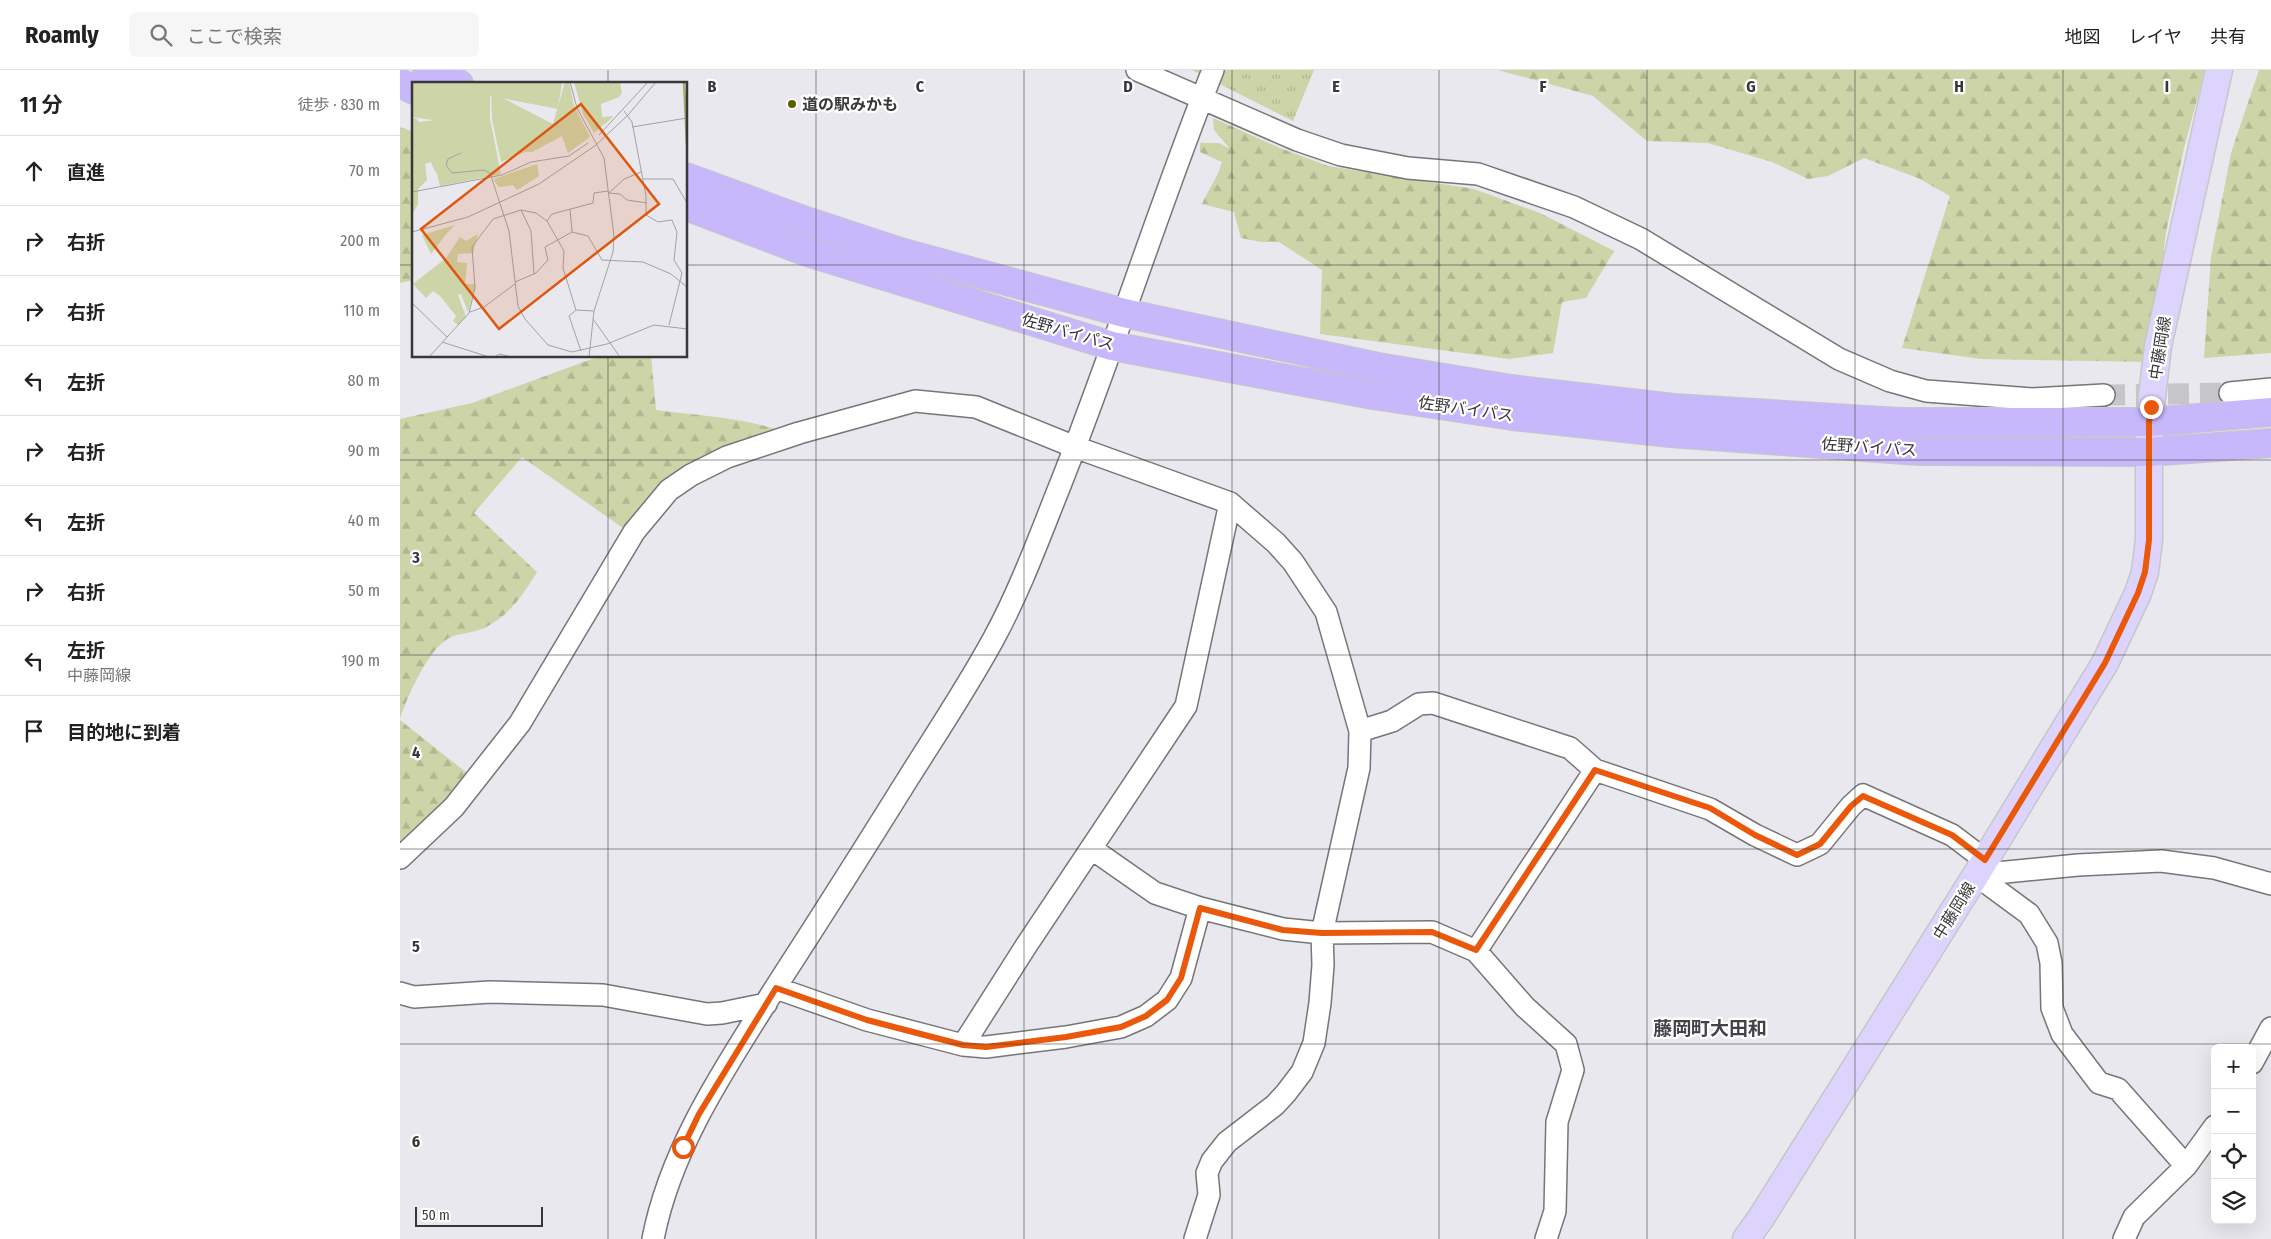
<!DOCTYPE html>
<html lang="ja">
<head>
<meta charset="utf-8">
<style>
  body { margin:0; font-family:"Fira Sans Condensed","Noto Sans JP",sans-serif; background:#f6f6f6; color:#222 }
  .controls { position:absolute; right:15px; bottom:15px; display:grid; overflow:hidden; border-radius:8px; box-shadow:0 5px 20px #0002 }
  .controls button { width:45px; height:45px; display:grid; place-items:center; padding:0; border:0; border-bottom:1px solid #e0e0e0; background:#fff; color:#222; font:25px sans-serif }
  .scale { position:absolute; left:15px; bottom:12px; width:128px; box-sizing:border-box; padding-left:5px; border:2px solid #383739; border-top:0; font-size:14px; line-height:18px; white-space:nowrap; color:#383739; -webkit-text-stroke:4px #fff; paint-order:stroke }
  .stop { position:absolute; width:15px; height:15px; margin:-11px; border:4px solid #ea580c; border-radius:50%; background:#fff }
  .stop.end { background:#ea580c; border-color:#fff; box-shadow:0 1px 5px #0008 }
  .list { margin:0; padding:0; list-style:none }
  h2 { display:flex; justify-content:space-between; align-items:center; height:65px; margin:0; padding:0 20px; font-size:21px }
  h2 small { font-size:16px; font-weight:400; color:#767676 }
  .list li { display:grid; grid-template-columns:32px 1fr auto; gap:15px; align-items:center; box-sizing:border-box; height:70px; padding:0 20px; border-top:1px solid #e0e0e0 }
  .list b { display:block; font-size:19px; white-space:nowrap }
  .list p { margin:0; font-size:16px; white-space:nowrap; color:#767676 }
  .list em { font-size:16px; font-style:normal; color:#767676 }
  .icon { flex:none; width:28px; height:28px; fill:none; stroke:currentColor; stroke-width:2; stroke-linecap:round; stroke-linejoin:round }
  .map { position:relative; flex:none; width:1871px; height:1169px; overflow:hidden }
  header { display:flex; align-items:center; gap:30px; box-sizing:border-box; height:70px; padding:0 25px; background:#fff; border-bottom:1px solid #e0e0e0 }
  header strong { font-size:24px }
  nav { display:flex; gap:28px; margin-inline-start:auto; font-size:18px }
  .search { width:350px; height:45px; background:#f6f6f6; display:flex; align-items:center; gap:12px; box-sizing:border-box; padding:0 18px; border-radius:8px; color:#767676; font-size:19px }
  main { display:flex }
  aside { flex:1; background:#fff }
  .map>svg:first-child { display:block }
  .grass { fill:url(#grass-tufts) }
  .forest { fill:url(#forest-firs) }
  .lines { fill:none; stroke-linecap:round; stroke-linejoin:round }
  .minor-tunnel { stroke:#c6c5ca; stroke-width:21; stroke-dasharray:21 11; stroke-linecap:butt }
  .minor-casing { stroke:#76757a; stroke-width:24 }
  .major-casing { stroke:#c7c7c8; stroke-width:29 }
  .highway-casing { stroke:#c7c7c8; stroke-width:30 }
  .minor { stroke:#fff; stroke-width:21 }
  .major { stroke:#ddd4fd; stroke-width:26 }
  .highway { stroke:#c6b8fb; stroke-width:28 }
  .route { stroke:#ea580c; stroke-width:6 }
  .grid { fill:none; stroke:#383739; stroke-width:1; stroke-opacity:0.55 }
  .poi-dot { fill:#5a6200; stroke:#fff; stroke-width:2 }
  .labels { text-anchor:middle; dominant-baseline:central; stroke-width:4.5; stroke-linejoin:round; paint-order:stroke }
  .poi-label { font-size:16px; font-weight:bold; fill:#383739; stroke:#fff; text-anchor:start }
  .street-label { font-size:16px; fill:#383739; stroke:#fff }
  .quarter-label { font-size:19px; font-weight:bold; fill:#434247; stroke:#fff }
  .inset-river { fill:none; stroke:#a4ad6a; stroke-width:2.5 }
  .inset-road { fill:none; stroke:#a2a1a6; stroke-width:1 }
  .view { fill:#df570e; fill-opacity:0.15; stroke:#df570e; stroke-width:2.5 }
  .inset-edge { fill:none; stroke:#383739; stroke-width:2.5 }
  .grid-label { font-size:16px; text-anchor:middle; font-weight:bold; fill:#383739; stroke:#fff; stroke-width:4.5; stroke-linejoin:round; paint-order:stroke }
</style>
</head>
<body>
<header>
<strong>Roamly</strong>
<div class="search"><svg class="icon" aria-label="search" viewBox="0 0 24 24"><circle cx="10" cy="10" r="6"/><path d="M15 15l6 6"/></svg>ここで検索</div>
<nav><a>地図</a><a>レイヤ</a><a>共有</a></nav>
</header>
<main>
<aside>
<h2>11 分<small>徒歩 · 830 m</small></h2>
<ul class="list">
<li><svg class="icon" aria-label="ahead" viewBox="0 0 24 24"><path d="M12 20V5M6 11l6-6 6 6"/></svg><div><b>直進</b></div><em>70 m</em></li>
<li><svg class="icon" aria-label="right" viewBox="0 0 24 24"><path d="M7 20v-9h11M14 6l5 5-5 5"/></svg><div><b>右折</b></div><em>200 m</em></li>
<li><svg class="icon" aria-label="right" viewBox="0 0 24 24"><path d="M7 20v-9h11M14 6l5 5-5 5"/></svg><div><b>右折</b></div><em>110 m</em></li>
<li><svg class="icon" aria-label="left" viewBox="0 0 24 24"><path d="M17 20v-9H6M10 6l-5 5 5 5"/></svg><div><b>左折</b></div><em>80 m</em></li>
<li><svg class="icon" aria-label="right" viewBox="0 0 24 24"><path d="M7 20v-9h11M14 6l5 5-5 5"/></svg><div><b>右折</b></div><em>90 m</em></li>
<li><svg class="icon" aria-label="left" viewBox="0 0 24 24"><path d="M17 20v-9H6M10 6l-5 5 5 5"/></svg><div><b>左折</b></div><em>40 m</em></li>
<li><svg class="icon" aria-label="right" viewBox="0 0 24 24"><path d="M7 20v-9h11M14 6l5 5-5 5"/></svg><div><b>右折</b></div><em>50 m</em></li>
<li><svg class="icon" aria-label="left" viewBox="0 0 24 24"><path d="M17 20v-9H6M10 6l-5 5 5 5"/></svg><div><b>左折</b><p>中藤岡線</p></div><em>190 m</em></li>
<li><svg class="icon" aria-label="arrive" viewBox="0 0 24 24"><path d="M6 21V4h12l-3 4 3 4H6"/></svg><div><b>目的地に到着</b></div></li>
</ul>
</aside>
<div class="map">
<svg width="1871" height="1169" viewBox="0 0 1871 1169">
  <defs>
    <pattern id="grass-tufts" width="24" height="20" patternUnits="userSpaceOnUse" patternTransform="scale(1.25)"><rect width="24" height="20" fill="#cdd4a7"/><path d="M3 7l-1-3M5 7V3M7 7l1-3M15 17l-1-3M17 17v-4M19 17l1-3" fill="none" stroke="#b1b790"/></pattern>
    <pattern id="forest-firs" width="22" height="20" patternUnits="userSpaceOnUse" patternTransform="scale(1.25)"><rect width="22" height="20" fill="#cdd4a7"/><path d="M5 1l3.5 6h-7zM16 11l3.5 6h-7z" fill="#b1b790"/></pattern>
  </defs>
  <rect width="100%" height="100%" fill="#e9e8ee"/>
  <!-- grass -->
  <path class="grass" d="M792,0h122l-21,51z"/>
  <!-- forest -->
  <path class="forest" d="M1098,0h707l-21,78 -18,84 -16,130 -169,-3 -79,-11 48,-152 -32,-18 -54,-20 -36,18 -20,3 -36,-17 -64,-19 -61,-2 -54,-45z
    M1859,0h12v283l-67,5 7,-101 20,-104z
    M813,48l67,30 48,18 146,23 66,24 74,38 -28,47 -24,4 -9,51 -44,6 -189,-25 2,-64 -43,-28h-18l-20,-4 -7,-26 -32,-8c6,-14 16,-27 20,-42l-22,-10v-9h19l11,6 -16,-19z
    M0,57l14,5v148l-14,3z
    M200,286h51l5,54c42,6 88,7 127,22l-86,39 -57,69 -118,-83 -48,56 63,59c-15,24 -28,45 -55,57 -10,4 -23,4 -33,9 -21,11 -42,59 -49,81v-300l72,-16z
    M0,650l82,65 -82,76z"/>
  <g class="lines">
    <!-- minor-tunnel -->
    <path class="minor-tunnel" d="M1704,325l126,-2"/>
    <defs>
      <path id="minor" d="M737,0l160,70 44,15 67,13 70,6 96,33 67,32 198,120 51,22 36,10 106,8 72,-4
        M1830,323l41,-4
        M960,661l32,-10 27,-17 14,-1 137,45 25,22 115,39 45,26 42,20 23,-11 31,-38 12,-11 89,40 33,25
        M692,779l63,44 45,15
        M0,788l54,-51 66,-84 114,-191 35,-42 22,-15 36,-18 72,-24 116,-32 61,6 99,40 155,56 46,40 17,19 33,50 34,119 -1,37 -37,165 1,32 -3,38 -6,40 -12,29 -16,21 -11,12 -48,37 -15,19 -5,12 2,22 -14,44
        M1576,805l53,39 18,29 4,20 1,45 10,26 37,49 19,6 68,77
        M1576,805l102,-10 83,-4 53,7 57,16
        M1076,881l119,-181
        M376,918l91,32 96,25 23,2 80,-10 55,-10 25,-11 21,-16 14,-22 19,-70 83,21 39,4 110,-1 44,19 49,56 41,37 7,26 -16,52 -2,89 -9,28
        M0,923l14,4 76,-5 113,3 104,19 15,-1 44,-9
        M563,975l63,-99 160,-240 44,-203
        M1852,993l19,-35
        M253,1169c18,-94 76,-177 126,-257 44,-68 87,-136 130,-205 29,-46 59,-91 85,-139 26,-48 45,-100 65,-150 55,-138 99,-280 154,-418
        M1724,1169l10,-22 52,-51 29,-40"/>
      <path id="major" d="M1346,1169l15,-21 215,-343 129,-212 33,-70 7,-21 4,-32v-118l9,-76 61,-276"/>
      <path id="highway" d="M27,0l32,14
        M0,13l14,7
        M286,107l120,44 94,31 224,61 254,54 133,22 163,19 225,14h250l122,-10
        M286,136l121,46 305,94 261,49 140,21 157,17 249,18 230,1 122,-9"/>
    </defs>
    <!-- minor casing -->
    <use href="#minor" class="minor-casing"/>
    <!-- major casing -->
    <use href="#major" class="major-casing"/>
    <!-- highway casing -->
    <use href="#highway" class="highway-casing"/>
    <!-- minor -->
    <use href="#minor" class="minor"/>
    <!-- major -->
    <use href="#major" class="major"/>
    <!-- highway -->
    <use href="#highway" class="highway"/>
  </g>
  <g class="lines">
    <!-- route -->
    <path class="route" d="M283,1077l16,-33 77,-126 91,32 96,25 23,2 80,-10 55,-10 25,-11 21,-16 14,-22 19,-70 83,22 39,3 110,-1 44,18 119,-180 115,38 45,27 42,20 23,-11 31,-38 12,-10 89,39 33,25 120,-197 33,-70 7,-21 4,-32v-118l2,-15"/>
  </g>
  <!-- grid -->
  <path class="grid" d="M208,0v14M416,0v1169M624,0v1169M832,0v1169M1039,0v1169M1247,0v1169M1455,0v1169M1663,0v1169M0,195h14M286,195h1585M208,286v883M0,390h1871M0,585h1871M0,779h1871M0,974h1871"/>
  <!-- markers -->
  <circle class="poi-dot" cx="392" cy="34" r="5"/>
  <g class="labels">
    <!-- poi labels -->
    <g class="poi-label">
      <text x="402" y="34">道の駅みかも</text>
    </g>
    <!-- street labels -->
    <g class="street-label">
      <text transform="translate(668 262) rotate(16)">佐野バイパス</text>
      <text transform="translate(1760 278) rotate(-81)">中藤岡線</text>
      <text transform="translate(1066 339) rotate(8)">佐野バイパス</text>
      <text transform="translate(1469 377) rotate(4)">佐野バイパス</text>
      <text transform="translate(1554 841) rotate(-58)">中藤岡線</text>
    </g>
    <!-- quarter labels -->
    <g class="quarter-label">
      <text x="1310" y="958">藤岡町大田和</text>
    </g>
  </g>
  <!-- overview -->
  <g transform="translate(12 12)">
    <rect width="275" height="275" fill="#e9e8ee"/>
    <path d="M0,0h150l-4,27 -68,-13v23l11,55 -61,12 -7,-27 -1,-39 -20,-3z" fill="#cdd4a7"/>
    <path d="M153,0h4l5,23 16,32 -22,16 -6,-17 -30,16h-7l-24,10 -9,-43 -1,-27 62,32zM162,0h46l2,11 -3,4 -18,7 1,13 12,-1 -20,17 -11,-19zM4,36l3,4 17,-2 -1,4h14l13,11 7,-1 17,-14 7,19 -20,-5 -8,4 -5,13 -17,7 -1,12 -7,2 -4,-10 -6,2 2,16 -9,9v15l-6,11v-96zM125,82l2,12 -22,14 -4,-5 -14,2 -4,-5 -1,-3zM43,143l-8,8 -16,21 -9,-19zM66,152l-5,19 -15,1 -1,8 10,1 -2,21h11l-8,28 -7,-18 -3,1 8,22 -8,8 -5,-4 3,-5 -16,-20 -7,-5 -7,7 -13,-14 33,-26 14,-21 6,4z" fill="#cdd4a7"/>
    <path class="inset-river" d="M272,0l3,63"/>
    <path class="inset-road" d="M158,0l7,26 27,50 10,78 -1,16 -19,59 -5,46M212,29l8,11 14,74v19l12,7 14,-2 5,12 -3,28 8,13 -13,52M220,45l55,-9M187,53l49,-53M49,71l-13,6 -2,6 6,8 32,-3 6,3 19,58 9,75 7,13 23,26 24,7 35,-8 47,-19 33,4M231,97h30l14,24M0,110l90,-17 29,-13 38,-6 19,-13M197,111l11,1 7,6 20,3M197,111l15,-14 17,-7M158,127l2,23M109,128l10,21 3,43M135,139l5,-7 41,-11 1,-10 14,-2M0,150l56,-15 71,-33 57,-39 32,-30 28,-33M103,200l21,-9 12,-13 -3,-13 27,-15 16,4 14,24 41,2 28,12 16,13M0,221l35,34M58,230l14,-5 31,-23M181,237l27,38M30,260l47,15M169,269l-12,-35 7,-6 18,1M17,275l40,-44 6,-25 -3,-41 21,-28 28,-9 15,3 11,8 17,30 -1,17 13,42M82,275l6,-3 11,3"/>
    <path class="view" d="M169,22l78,100 -160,125 -78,-100z"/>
    <rect width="275" height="275" class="inset-edge"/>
  </g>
  <g class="grid-label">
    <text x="312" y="22">B</text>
    <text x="520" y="22">C</text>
    <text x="728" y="22">D</text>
    <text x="936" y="22">E</text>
    <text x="1143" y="22">F</text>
    <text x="1351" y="22">G</text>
    <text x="1559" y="22">H</text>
    <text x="1767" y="22">I</text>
    <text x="16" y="493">3</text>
    <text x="16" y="688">4</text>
    <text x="16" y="882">5</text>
    <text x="16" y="1077">6</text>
  </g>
</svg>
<div class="controls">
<button>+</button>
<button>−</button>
<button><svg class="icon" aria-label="locate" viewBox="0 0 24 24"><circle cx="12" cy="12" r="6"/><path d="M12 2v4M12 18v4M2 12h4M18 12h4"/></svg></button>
<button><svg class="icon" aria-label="layers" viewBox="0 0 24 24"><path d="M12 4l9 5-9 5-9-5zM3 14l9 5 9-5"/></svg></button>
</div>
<div class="scale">50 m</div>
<div class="stop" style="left:283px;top:1077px"></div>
<div class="stop end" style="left:1751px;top:337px"></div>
</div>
</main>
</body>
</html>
